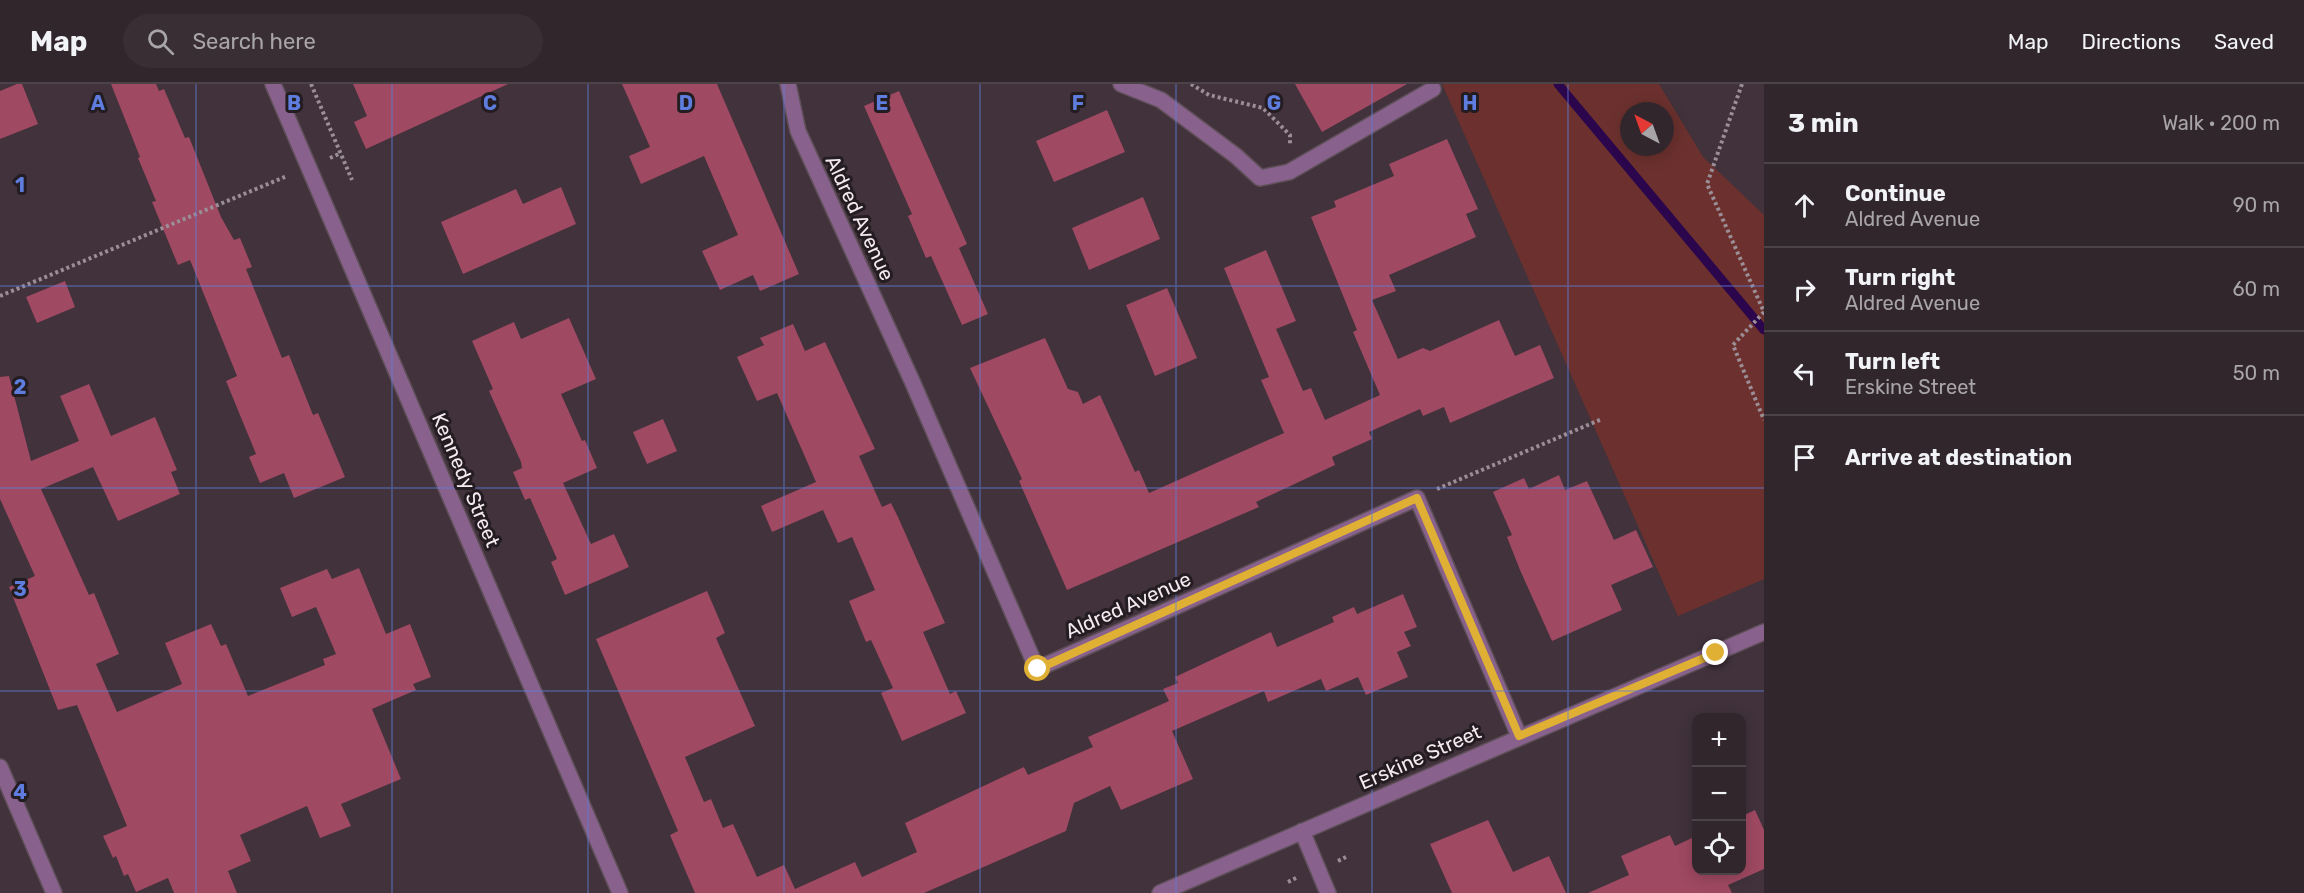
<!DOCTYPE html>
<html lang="en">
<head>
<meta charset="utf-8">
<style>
  body { margin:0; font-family:Rubik,sans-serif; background:#392e34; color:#f1f3f6 }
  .controls { position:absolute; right:18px; bottom:18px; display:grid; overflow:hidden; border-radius:12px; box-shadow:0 3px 15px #0003 }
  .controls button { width:54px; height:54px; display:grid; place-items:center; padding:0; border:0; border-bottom:2px solid #4c4348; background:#31262c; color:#f1f3f6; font:30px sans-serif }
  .compass { position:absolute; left:1620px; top:18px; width:54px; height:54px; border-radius:50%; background:#31262c; box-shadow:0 3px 15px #0003; rotate:319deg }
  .stop { position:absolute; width:18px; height:18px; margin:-14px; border:4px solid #e0b034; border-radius:50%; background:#fff }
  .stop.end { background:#e0b034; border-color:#fff; box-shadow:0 2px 6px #0008 }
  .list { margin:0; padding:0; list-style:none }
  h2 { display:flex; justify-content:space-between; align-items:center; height:78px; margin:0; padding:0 24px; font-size:26px }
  h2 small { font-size:20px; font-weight:400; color:#a8a5a9 }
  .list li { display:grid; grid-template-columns:39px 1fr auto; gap:18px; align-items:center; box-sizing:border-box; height:84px; padding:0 24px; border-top:2px solid #4c4348 }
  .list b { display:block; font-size:22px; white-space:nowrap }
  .list p { margin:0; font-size:20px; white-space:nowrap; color:#a8a5a9 }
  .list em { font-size:20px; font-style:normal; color:#a8a5a9 }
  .icon { flex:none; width:33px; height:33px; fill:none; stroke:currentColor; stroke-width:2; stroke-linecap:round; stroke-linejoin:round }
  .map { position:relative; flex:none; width:1764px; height:809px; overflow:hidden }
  header { display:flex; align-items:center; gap:36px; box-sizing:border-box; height:84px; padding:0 30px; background:#31262c; border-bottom:2px solid #4c4348 }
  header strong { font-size:28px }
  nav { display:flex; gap:33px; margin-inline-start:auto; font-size:21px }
  .search { width:420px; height:54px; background:#392e34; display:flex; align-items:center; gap:15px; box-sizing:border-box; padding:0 21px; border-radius:33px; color:#a8a5a9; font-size:22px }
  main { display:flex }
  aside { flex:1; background:#31262c }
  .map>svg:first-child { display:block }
  .green { fill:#6c312e; fill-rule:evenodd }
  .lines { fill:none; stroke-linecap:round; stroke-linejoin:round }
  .stream { stroke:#2b064c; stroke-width:9 }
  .building { fill:#9f4962 }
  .minor-casing { stroke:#5e4f58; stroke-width:18 }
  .path { stroke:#9b8e96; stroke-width:4; stroke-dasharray:3 3; stroke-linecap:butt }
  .minor { stroke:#88628d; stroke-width:15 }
  .route { stroke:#e0b034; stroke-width:8 }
  .grid { fill:none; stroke:#5e7ddf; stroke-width:1.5; stroke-opacity:0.55 }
  .labels { text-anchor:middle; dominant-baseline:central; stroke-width:6; stroke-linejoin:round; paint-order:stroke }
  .street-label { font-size:20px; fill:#f4eaf0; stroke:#231c20 }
  .grid-label { font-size:20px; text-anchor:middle; font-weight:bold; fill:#5e7ddf; stroke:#231c20; stroke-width:6; stroke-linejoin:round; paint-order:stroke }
</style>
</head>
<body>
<header>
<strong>Map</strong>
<div class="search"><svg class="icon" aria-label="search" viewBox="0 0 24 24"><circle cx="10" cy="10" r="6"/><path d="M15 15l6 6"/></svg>Search here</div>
<nav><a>Map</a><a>Directions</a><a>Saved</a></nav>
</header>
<main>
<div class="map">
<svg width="1764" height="809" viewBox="0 0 1764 809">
  <rect width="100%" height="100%" fill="#41323b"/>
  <!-- green -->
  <path class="green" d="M1442,0h217l44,73 61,58v364l-86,37zM1629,27h36v36h-36z"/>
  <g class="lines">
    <!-- stream -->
    <path class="stream" d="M1558,0l206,246"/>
  </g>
  <!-- building -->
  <path class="building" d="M17,0h5l16,40 -38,15v-48z
    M111,0h45l3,7 5,-2 21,49 4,-1 32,80 13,23 6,-2 12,29 -6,2 36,89 7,-3 24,60 5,-2 27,64 -51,21 -10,-25 -24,10 -11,-26 7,-3 -30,-73 11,-5 -47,-116 -12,5 -26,-63 4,-1 -18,-43 2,-1z
    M353,0h155l-142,65 -12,-27 13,-6z
    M622,0h95l82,190 -39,17 -7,-16 -33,15 -18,-39 36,-16 -34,-79 -63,28 -12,-28 21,-9z
    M1295,0h112l-85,48z
    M899,7l68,153 -8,4 29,66 -26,11 -31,-69 -5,2 -18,-42 4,-2 -48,-108z
    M1107,26l18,42 -71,30 -18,-41z
    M1447,55l31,70 -12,5 10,23 -87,38 7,16 -24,9 26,59 25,-11 7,3 69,-31 16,36 25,-11 14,33 -104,45 -6,-16 -21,9 -3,-7 -51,23 3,7 -40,18 3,8 -79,37 3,5 -192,83 -48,-109 3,-2 -52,-111 75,-30 23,51 10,3 5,12 17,-9 35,77 4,-2 10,23 135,-60 -23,-53 8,-3 -45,-109 42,-18 30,71 -20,8 27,62 8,-3 14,32 55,-25 -27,-63 4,-2 -46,-113 25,-10 -2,-6 60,-25 -5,-12z
    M561,103l15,37 -113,50 -22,-52 75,-33 7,15z
    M1143,113l17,42 -71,31 -17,-42z
    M65,197l10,26 -38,16 -11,-26z
    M1167,204l30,70 -42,18 -29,-71z
    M569,234l27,61 -35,15 21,47 3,-1 12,28 -34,15 28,61 23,-10 15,33 -64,28 -14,-33 6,-3 -27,-61 -5,2 -12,-28 9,-4 -1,-6 -32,-71 4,-2 -21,-48 42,-19 7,17z
    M793,240l12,27 20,-9 50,107 -16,7 23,51 9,-4 7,14 47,106 -22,9 27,62 6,-3 10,22 -64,28 -21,-48 12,-5 -22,-48 -5,2 -17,-41 26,-11 -23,-53 -14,6 -15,-33 -51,22 -11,-26 55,-24 -39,-89 -20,8 -20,-44 27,-12 -4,-7z
    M9,292l22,85 48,-20 -19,-45 29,-12 22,52 44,-19 22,53 -6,2 9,22 -62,27 -25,-54 -52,22 48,106 5,-2 25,61 -23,10 21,48 65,-28 -17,-41 46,-19 10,22 5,-2 22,52 77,-31 -2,-6 13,-5 -20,-47 -24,10 -12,-29 47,-19 5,10 27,-11 27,66 24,-10 21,53 -18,7 3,6 -44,19 29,70 -60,25 10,22 -31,12 -13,-32 -67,29 11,26 -23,10 9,22h-63l-6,-15 -32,14 -8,-18 -4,2 -8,-20 -3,2 -10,-22 24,-10 -50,-121 -19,5 -49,-123 26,-11 -35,-77v-122z
    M663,335l14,32 -30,13 -14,-32z
    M1559,391l6,15 22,-9 27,59 22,-10 17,37 -42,18 11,25 -70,31 -32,-71 -13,-33 5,-2 -19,-43 31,-14 5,11z
    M707,507l18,42 -9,5 39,88 -70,31 19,45 7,-3 12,29 10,-4 24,53 27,-12 11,24 60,-27 7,15 55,-25 -12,-29 119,-56 4,8 65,-28 -5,-10 81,-36 -6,-12 15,-6 -3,-6 96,-45 6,15 57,-25 -2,-5 22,-10 3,7 46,-20 14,33 -13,5 7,14 -14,6 11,25 -42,18 -8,-18 -32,14 -5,-12 -53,23 -4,-11 -92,40 21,48 -72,31 -11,-24 -36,17 -8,28 -142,62h-229l-25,-58 8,-4 -82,-192z
    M1755,726l9,20v39l-36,16 4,8h-144l41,-18 -8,-19 49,-21 5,11 21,-10v34h46v-54z
    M1488,736l25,52 36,-16 17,37h-114l-22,-49z"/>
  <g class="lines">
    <defs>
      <path id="minor" d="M273,0l347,809
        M788,0l10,47 114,250 125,288 380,-171 102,238
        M1121,0l40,16 75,56 24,22 29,-6 144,-83
        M0,683l54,126
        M1302,747l26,62
        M1160,809l604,-261"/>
    </defs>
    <!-- minor casing -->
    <use href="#minor" class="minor-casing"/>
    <!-- path -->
    <path class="path" d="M311,0l41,96
      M1191,0l18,11 54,13 27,27v10
      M1742,0l-35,100 57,128
      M330,74l11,-5
      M0,212l287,-120
      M1764,228l-31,33 31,75
      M1437,405l165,-70
      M1338,777l8,-4
      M1288,798l10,-5"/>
    <!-- minor -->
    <use href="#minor" class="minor"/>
  </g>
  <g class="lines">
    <!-- route -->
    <path class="route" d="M1038,585l379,-171 102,238 197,-83"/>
  </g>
  <!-- grid -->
  <path class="grid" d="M196,0v809M392,0v809M588,0v809M784,0v809M980,0v809M1176,0v809M1372,0v809M1568,0v809M0,202h1764M0,404h1764M0,607h1764"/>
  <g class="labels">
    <!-- street labels -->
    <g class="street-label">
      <text transform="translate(860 134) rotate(65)">Aldred Avenue</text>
      <text transform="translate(466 396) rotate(67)">Kennedy Street</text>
      <text transform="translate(1128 521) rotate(-24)">Aldred Avenue</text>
      <text transform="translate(1420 673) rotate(-24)">Erskine Street</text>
    </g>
  </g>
  <g class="grid-label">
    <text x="98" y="26">A</text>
    <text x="294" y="26">B</text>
    <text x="490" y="26">C</text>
    <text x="686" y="26">D</text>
    <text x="882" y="26">E</text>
    <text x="1078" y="26">F</text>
    <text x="1274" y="26">G</text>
    <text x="1470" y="26">H</text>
    <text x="20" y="108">1</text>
    <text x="20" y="310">2</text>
    <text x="20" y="512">3</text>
    <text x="20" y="715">4</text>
  </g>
</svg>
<div class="controls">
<button>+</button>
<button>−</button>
<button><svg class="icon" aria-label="locate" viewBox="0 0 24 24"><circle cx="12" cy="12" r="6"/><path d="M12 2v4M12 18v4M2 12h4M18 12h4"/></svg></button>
</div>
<svg class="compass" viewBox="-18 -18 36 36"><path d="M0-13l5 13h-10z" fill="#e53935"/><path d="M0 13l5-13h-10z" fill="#a8a5a9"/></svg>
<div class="stop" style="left:1038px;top:585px"></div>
<div class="stop end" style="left:1716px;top:569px"></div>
</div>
<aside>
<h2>3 min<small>Walk · 200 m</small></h2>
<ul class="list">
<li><svg class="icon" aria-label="ahead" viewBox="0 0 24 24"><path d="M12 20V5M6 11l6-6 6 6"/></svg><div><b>Continue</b><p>Aldred Avenue</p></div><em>90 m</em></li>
<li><svg class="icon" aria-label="right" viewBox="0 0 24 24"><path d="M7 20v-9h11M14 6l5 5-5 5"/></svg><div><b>Turn right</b><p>Aldred Avenue</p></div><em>60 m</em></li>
<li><svg class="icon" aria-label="left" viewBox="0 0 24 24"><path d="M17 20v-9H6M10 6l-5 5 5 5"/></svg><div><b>Turn left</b><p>Erskine Street</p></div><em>50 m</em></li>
<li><svg class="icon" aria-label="arrive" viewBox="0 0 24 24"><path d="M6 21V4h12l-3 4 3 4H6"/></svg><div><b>Arrive at destination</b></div></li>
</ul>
</aside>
</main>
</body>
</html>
